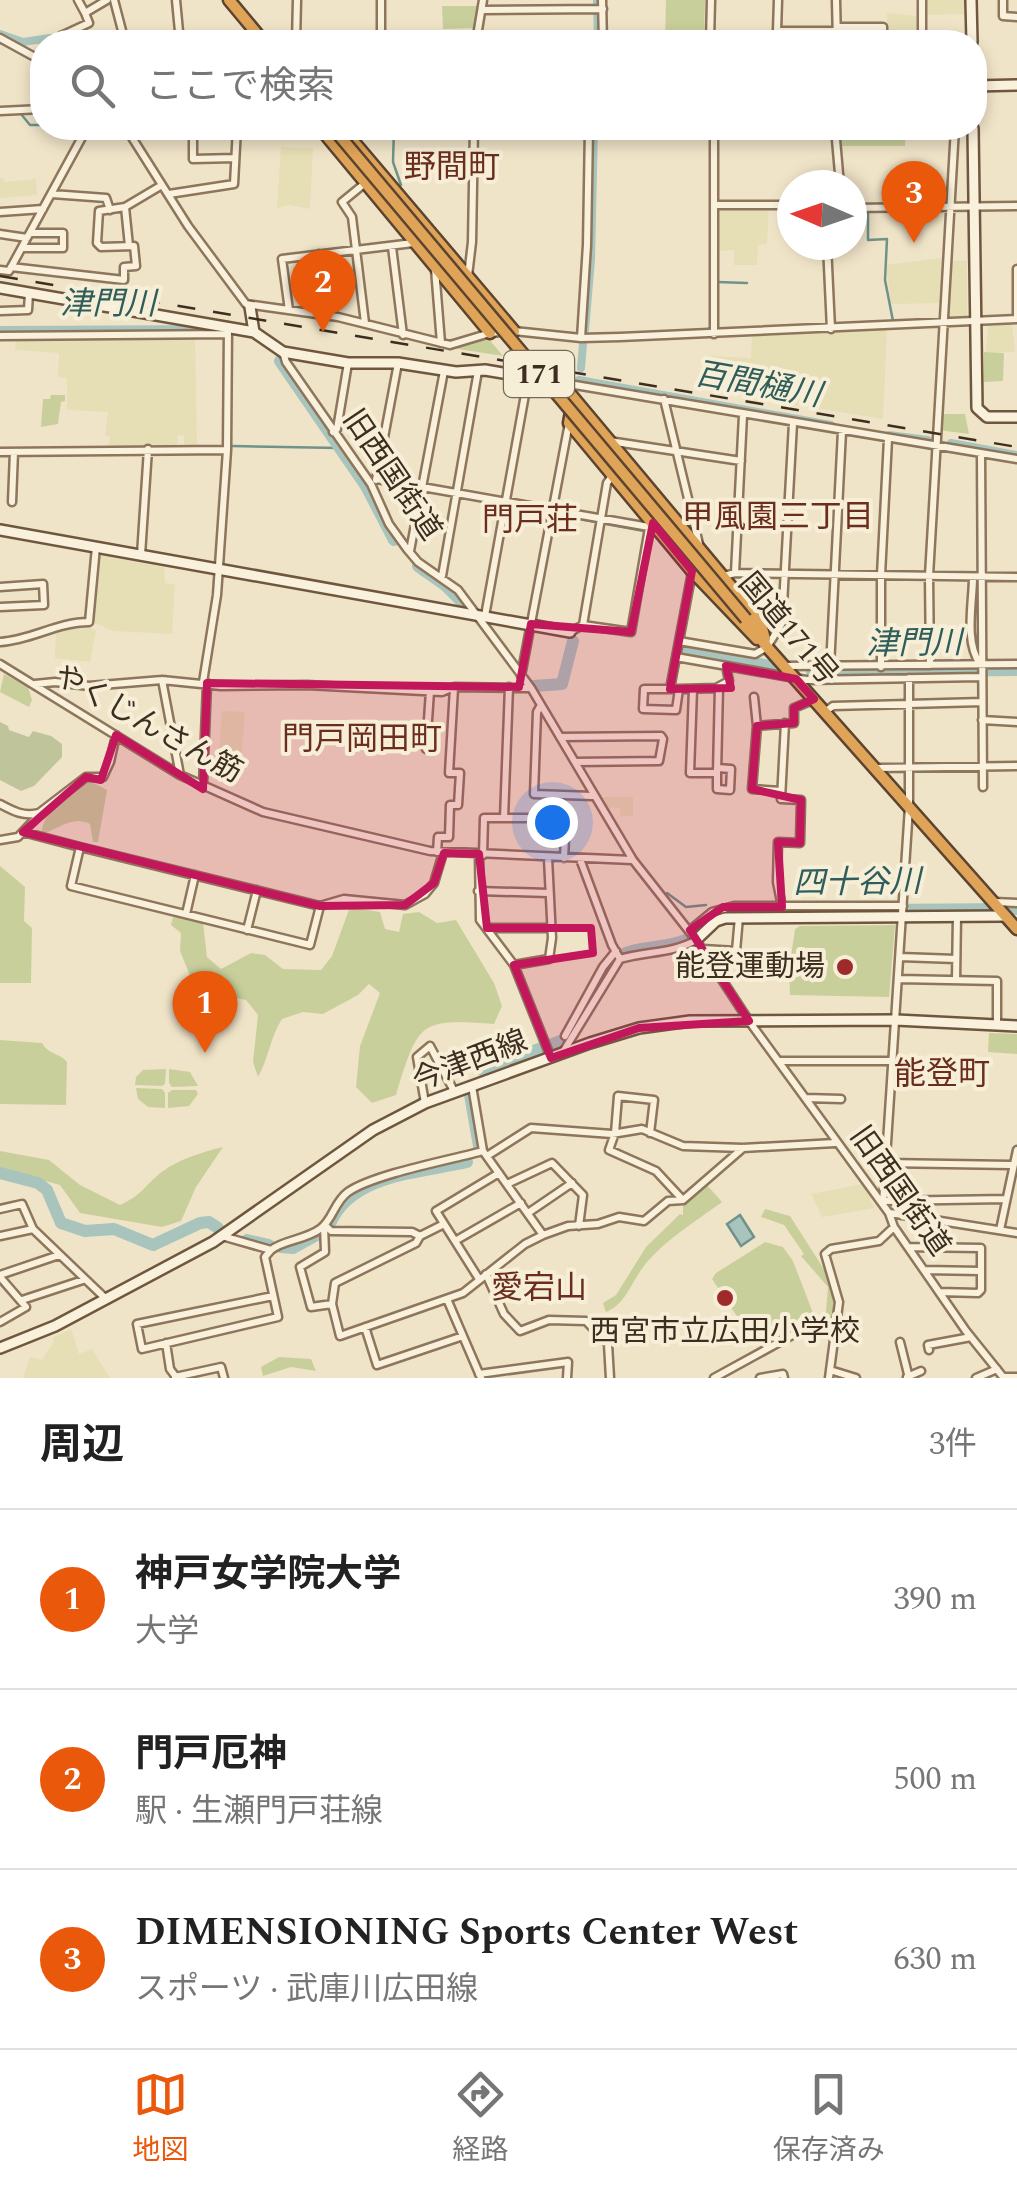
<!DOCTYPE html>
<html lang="ja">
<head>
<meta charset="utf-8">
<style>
  body { margin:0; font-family:Spectral,"Noto Sans JP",serif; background:#f6f6f6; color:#222 }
  .compass { position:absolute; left:777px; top:170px; width:90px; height:90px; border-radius:50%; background:#fff; box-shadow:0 5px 15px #0003; rotate:272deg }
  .you { position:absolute; left:552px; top:822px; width:35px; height:35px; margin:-25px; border:8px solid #fff; border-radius:50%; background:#1a73e8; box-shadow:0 0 0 15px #1a73e833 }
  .badge { display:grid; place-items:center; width:65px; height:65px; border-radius:50%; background:#ea580c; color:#fff; font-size:32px; font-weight:700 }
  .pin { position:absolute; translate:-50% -82px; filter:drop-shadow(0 2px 5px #0008) }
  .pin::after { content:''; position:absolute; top:52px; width:35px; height:30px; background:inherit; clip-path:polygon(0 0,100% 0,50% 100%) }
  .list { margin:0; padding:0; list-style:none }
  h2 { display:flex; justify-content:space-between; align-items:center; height:130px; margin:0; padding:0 40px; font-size:42px }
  h2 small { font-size:32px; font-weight:400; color:#767676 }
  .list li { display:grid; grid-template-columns:65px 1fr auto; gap:30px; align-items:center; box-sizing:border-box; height:180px; padding:0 40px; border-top:2px solid #e0e0e0 }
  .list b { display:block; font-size:38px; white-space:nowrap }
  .list p { margin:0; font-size:32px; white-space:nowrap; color:#767676 }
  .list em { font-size:32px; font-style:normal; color:#767676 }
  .icon { flex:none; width:55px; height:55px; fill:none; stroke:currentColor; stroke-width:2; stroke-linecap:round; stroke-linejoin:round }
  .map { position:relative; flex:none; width:1017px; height:1378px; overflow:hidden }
  .search { position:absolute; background:#fff; box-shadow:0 5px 15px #0003; left:30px; right:30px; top:30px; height:110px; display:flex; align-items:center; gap:25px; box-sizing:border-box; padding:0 35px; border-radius:40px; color:#767676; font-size:38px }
  .sheet { height:670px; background:#fff }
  nav { display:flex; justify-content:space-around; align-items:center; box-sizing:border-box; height:140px; border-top:2px solid #e0e0e0; background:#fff; font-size:28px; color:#767676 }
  nav a { display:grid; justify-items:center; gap:5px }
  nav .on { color:#ea580c }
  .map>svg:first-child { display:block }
  .farmland { fill:#e6deb5 }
  .green { fill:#c9cf9b }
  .cemetery { fill:#bfc49a }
  .water { fill:#a9c4bc; stroke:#6f938a; stroke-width:2.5 }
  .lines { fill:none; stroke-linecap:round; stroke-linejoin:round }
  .stream { stroke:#6f938a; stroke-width:2.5 }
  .canal { stroke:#a9c4bc; stroke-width:8 }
  .river { stroke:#a9c4bc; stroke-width:12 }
  .street-casing { stroke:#8d765c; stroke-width:11 }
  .secondary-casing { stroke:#6f573f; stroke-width:14 }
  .highway-casing { stroke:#5b4430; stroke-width:15 }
  .street { stroke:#faf1dc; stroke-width:6 }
  .secondary { stroke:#faf1dc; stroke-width:9 }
  .highway { stroke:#e0a458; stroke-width:10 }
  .rail { stroke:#3d2e20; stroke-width:2.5; stroke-dasharray:18 18; stroke-linecap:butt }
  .highway-bridge-casing { stroke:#5b4430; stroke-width:15; stroke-linecap:butt }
  .highway-bridge { stroke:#e0a458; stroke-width:10 }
  .marked { fill:#c2185b; fill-opacity:0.2; stroke:#c2185b; stroke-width:8; stroke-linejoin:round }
  .poi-dot { fill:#9e2a2b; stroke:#f7eed8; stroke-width:4 }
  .labels { text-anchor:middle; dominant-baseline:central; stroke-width:8; stroke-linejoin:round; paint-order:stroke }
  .shield { fill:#f7eed8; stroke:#756857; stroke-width:2.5 }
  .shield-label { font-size:28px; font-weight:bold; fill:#3d2e20 }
  .street-label { font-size:30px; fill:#3d2e20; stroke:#f7eed8 }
  .poi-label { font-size:30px; fill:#3d2e20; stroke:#f7eed8; text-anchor:end }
  .neighbourhood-label { font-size:32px; fill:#6b2e1e; stroke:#f7eed8 }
  .water-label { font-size:32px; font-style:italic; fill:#2f5d5a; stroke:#f7eed8 }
</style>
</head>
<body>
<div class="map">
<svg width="1017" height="1378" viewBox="0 0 1017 1378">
  <rect width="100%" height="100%" fill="#f0e4c8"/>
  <!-- farmland -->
  <path class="farmland" d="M925,0h39v14l-39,1z
    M887,13l32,3v26h-32z
    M281,147l32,1 -3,61 -21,-4 -12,3z
    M0,178h4l1,4 31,-3 1,16 -37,3z
    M769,206l-2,38 -9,1 -1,20h-23v-15l-17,1 3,-42z
    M942,258l-3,45 -48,1 -5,-39z
    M949,261h18v55l-3,3 -16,2 -3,-4z
    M1012,324l3,28h-29l2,-26z
    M887,329l-4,90 -183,-30 -4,-6 14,-5 1,-22 40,2 1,-22z
    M16,338l179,1 2,106h-13v-9l-6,-1 -1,10 -69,3 2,-11 -5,-2 3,-23 -41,-2v-32l-9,-1 1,-24 -44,-3z
    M99,555l65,12 1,16 10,2 -3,49 -58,-3 -20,-8z
    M75,625l14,1 7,5 -6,31 -35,-4 1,-30z
    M222,711l23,1 -4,49 -22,-5z
    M603,797h30v19h-13v-8l-13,-1z
    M863,1184l10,12 -3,4 5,8 -53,9 -11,-23z
    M71,1329l8,25 13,-5 18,29h-87l7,-21 12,3 12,-19 -2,-3z"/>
  <!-- green -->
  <path class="green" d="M666,0h39l-1,42h-39z
    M442,6h37l-3,22 -33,1z
    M840,128h66l-1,18h-65z
    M488,338l15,18 -45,-7 -1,-3z
    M984,352l20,1 -1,28 -19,1z
    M51,395h14v6l-4,1 -3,22 -17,3 2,-28h7z
    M942,414h23l4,20 -31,-4 1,-13z
    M4,674l24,13 4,13 -3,7 -29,-15z
    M90,781l17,9 -9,52h-5l-3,-18c-18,-9 -30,5 -48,10 0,-19 14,-28 28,-38 9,-7 8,-12 20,-15z
    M0,866l25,21 -1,34 8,7 -1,55h-31z
    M350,907l30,5 5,17 14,3 4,-18 16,-2 18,11 19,-3 38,63 8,23 -8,18c-75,-5 -75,-3 -98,71l-24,8 -16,-16 4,-41 20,-53 -11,-9 -11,11 -35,19 -20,-2 -21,7c-12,18 -13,39 -24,58l-5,-15 5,-47 -12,-15 -50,-10 -16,-39 1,-18 -10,-8 2,-8 30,5 4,35 14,12 30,-16 14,2 18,14 38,1 11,-14z
    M895,925l-6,72 -99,-2 -1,-25 6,-41 5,-3z
    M989,1033l28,1v20l-29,-2z
    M0,1040l42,3c7,12 18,10 25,19l-1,43 -66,-1z
    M166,1069l-1,15 -3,2 -27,-1 1,-8 7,-7z
    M169,1069l21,3 8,14 -26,1 -3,-4z
    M136,1088l26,1 3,4v15l-17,-1 -10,-8z
    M172,1090h24l2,4 -9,12 -21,2v-15z
    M223,1147l-27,40 -15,34 -19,6 -82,-14 -20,-28 -60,-16v-18l49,9 31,25 40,20c21,-10 21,-15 37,-29 16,-15 45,-24 66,-29z
    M706,1184l16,18c-27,20 -61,40 -81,68 -11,16 -17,35 -35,42l-3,-9 13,-8 30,-48 34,-33 3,1v-10z
    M765,1209l25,7 44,69 2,32 -11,6 3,-36 -27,-31 3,-2 -20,-29 -23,-8z
    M765,1242l18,5 10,14 20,52 -12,3 -10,11 -40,10 -39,-58 4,-6z
    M279,1357l32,2 5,12 -25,-4 -28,9 -2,-9z"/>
  <!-- cemetery -->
  <path class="cemetery" d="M0,722l8,4 1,4 20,7 4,-6 18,5 11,8v13l-28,29 -13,5 -21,-11z"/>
  <!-- water -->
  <path class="water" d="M740,1215l14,22 -13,9 -14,-22z"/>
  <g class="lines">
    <!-- stream -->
    <path class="stream" d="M391,35v7
      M4,108l13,-1
      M21,114l9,11h12
      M72,128l7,1
      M394,128l-1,34 8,23
      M868,212v28l19,-1 -2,41 8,41
      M717,282l30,1
      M232,446l107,2
      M124,448l100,-1
      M464,498l34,6
      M510,507l8,1
      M558,515l38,7
      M606,524l38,7
      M667,893l19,14 20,-2"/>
    <!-- canal -->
    <path class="canal" d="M597,0l1,42
      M0,34l23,8 27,-4
      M585,330l6,-70 3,-132
      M581,368l2,-24
      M579,380l252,45
      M889,435l39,5
      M951,443l66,12"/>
    <!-- river -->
    <path class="river" d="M0,332l217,-1
      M280,361l86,125 28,54
      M418,566l27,19 17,17
      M680,650l90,16
      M812,672l205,-2
      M534,686l28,-2 11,-43
      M700,927l17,-12 16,-4 284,-2
      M482,1070l87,-32 44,-78c21,-16 50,-10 73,-20
      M470,1095l9,51
      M0,1173l38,10 9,7 14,33 24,8 29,-2 39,16 47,-22 9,-1 9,6
      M330,1224c21,-50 90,-51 137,-62
      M247,1240l22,5
      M281,1247l12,1 29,-16"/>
    <defs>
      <path id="street" d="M78,0l7,13 22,-13
        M114,0l11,42
        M176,0l4,42
        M381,0v31l6,11
        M602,0l1,42
        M778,0l-1,31h60
        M836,0l1,42
        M922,0v42
        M1003,0v16l14,1
        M482,10l121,-1
        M837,27h46v15
        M0,38l42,23
        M65,42l-4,-6 28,-13 -4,-10
        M296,42l1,-42
        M476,42l7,-42
        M710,42l1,-42
        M0,111l42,-2
        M126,128l62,98 58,78 92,13 112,28 40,-12 24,-2 67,7 39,-1 397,-18v-50
        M193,128v31l42,-1
        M714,128v206
        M835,128l5,57
        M364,184l-22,18 10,15 13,106
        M52,194l54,4 4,12
        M169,194l65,-10 3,-56
        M715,205h77
        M125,207l4,39
        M852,208l165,-2
        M0,212l43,-3
        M0,234l27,4
        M827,245l4,84
        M392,247l11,88
        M22,248h41v-15h-33
        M319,254l7,61
        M11,267l113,13v-13l12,-1 -2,-20 -33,1 -4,-4 2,-32 26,-4 37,-22
        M435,269l6,74
        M0,270l9,1 78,-143
        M468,276l4,-34 2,-114
        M289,310l-7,-51 131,-16
        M0,311l28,-1 1,-17
        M0,336l228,-2
        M581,338l6,-93 2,-117
        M283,352l3,10 85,122 18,40 18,25 11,13 40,28 73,98 102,172 63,80 53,81 140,192 5,14 72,104 37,46h14
        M563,383l454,76
        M664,399l35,145
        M333,432l4,-3 11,-66
        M609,441l132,20
        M0,452l227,-2
        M981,453l2,334
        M377,479l272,48
        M376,480l22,-117
        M12,502l2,-50
        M410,551l34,-180
        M141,555l7,-106
        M735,573l8,-158
        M442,576l36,-205
        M724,576l11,-3 282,4
        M973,577c0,26 -9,64 7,87
        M0,587l43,-3 1,21 -44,2
        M485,616l43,-238
        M583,625l24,-142 5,-7
        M570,632l13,-7 48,7 18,-104
        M679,641l76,13 12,-7 15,-24 11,-200
        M0,642c32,-2 57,-20 89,-20l7,-75
        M676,657l130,23 175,-3
        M0,664l180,111 83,37 167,39 202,9
        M930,665l-1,-89 26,-448
        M785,666l232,-2
        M830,667l12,-236
        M881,667v-92l7,-136
        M521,676l48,-253
        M162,680l18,95
        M203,682l14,-87 10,-145 1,-123
        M35,684l20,-2 34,4 73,-6 59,6 86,-1 135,7 12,-5 76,1
        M670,689h9l-3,21 -33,-1 1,-20h26l22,-117
        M679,689l37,-1 13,-7 -3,-15
        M693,689l-3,84h27l2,-86
        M754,697l3,29 -5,63 29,2
        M541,705l-4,7 -3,82 58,2
        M826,711l7,-5 149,-4
        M982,720l35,2
        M757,726l37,-3v-15l19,-8
        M560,737l101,-1 2,3 -4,22 -84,1
        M426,749l4,-58
        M717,768l14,1 -1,21 -13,-1v-16
        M877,768l140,-2
        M203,785l4,-102
        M0,804c13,7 24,13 39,9l47,-36h17l7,-15 6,-27
        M504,818l5,-131
        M23,832l57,15
        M0,840l18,-3 21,-22
        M80,847l240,59 -10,39 -239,-59z
        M437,852l1,-15h11l1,-32h8l2,-32h-11l5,-85
        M479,854l1,66 34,45 37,93
        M483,855l1,-37h82l-2,40
        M580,859l32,86 8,14
        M478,891l70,2
        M995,902l22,1
        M320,906l24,-7 61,6 20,-11 9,-11 9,-30
        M782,907l-5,-25 1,-40 22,1 1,-43 -20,-1 4,-76
        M186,914l9,-39
        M488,928h64
        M247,930l10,-40
        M689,931l23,-19 22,-6h169
        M703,949l33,2 3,-34
        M900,957l56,2
        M514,965l35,-6 3,-21 -4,-80
        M899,979l98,2v43
        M956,980l1,-64
        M565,1036l38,-69 13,-16
        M563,1052l57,-93c26,-8 52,-5 76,-19
        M779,1061h114
        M472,1086l11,65 60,84
        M806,1098l35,1
        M425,1103l-8,-46 13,-11 24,45
        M650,1133l4,-33 -36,-4 -3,37 -6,17 47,21 26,28
        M487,1156l44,-28 81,6 30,-5 41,17 60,2 92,-5
        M886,1163l125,2
        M507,1184l45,-21 31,32 -4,31
        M884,1201l121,-2
        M883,1204l26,-397v-129
        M0,1209l22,-5 11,25 73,70
        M528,1213l44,-30
        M890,1213l127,20
        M325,1225l6,6 81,1 8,4 -4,7 -81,40 -3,21 8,32 123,-43 62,-49 18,-9 25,-9 30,-2 21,-7 25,4 24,-20 15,-1 60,-52
        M324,1226l1,26 -25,15 11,40 21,-3
        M1000,1230l17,-80
        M0,1236l33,-7
        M222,1236l49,14c12,-10 34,-10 49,-21 13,-9 14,-27 28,-37 26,-18 102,-32 135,-41
        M420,1236l24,-12
        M455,1241l66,-38
        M908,1247l73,1v42l-3,3 -38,-1
        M271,1250l-6,7 13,60 -136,32 -5,-25 136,-28
        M925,1270l56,1
        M486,1274l18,40 16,17 29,-11 37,1 22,23 2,34
        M0,1275l59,-20
        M0,1277l26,30 -26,15
        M479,1279l-43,-68 63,-38
        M447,1299l34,79
        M22,1300l61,-20
        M365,1327l12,38 86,-29
        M900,1342l9,36
        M166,1343l4,26 6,8
        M929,1350l-1,-5 43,-8
        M830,1370l26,8
        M479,1374l89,-12 -1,16
        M175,1377l46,-10 3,11
        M907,1377l14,-6
        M714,1378l82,-45
        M760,1378l23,-4 1,4
        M829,1378l10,-76 -14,-48 6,-5 48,-8 15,-14
        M976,1378l21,-9"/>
      <path id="secondary" d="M971,0l1,42
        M974,86l43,-1
        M973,128l4,280 10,9h30
        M0,288l254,44 29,20 65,11h50l58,9 29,-2 77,13
        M250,307l4,25
        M0,530l570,102
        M696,940l20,-19 9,-3 280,-2
        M0,1348l55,-22 158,-84 160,-112 52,-27 165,-60 49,-15 51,-7 206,-1 121,6"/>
      <path id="highway" d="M229,0l35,42
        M320,128l170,205
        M342,128l172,203
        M562,383l10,23 -3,17 123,148 65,68
        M572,396l188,225 5,18
        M746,619l21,28 250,282"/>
    </defs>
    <!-- street casing -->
    <use href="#street" class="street-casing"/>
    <!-- secondary casing -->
    <use href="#secondary" class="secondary-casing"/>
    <!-- highway casing -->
    <use href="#highway" class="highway-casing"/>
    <!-- street -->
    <use href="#street" class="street"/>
    <!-- secondary -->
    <use href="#secondary" class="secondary"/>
    <!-- highway -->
    <use href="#highway" class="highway"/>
    <!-- rail -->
    <path class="rail" d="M0,276l1017,171"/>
    <defs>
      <path id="highway-bridge" d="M333,128l413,491"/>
    </defs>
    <!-- highway-bridge casing -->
    <use href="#highway-bridge" class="highway-bridge-casing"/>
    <!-- highway-bridge -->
    <use href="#highway-bridge" class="highway-bridge"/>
  </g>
  <!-- marked area -->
  <path class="marked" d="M653,523l39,48 -22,118 61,-1 -5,-22 70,13 18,20 -20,9v15l-37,3 -5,63 49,11 -1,43 -22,-1 4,65h-59l-33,23 59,91 -110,7 -88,30 -37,-93 79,-12 -2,-25h-104l-8,-74 -35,-1 -10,30 -29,22 -85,1 -297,-74 63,-55 15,3 15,-45 87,54 4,-106 312,4 12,-63 100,8z"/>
  <!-- markers -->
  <g class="poi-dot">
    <circle cx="845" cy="967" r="10"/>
    <circle cx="725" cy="1298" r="10"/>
  </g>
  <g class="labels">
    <!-- shield labels -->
    <rect class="shield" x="504" y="351" width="70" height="46" rx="8"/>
    <g class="shield-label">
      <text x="539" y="374">171</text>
    </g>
    <!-- street labels -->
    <g class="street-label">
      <text transform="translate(392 475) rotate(56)">旧西国街道</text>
      <text transform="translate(788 629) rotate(50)">国道171号</text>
      <text transform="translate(148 724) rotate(29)">やくじんさん筋</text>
      <text transform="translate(470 1061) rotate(-21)">今津西線</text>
      <text transform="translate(900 1191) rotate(55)">旧西国街道</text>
    </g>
    <!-- poi labels -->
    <g class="poi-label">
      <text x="825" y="967">能登運動場</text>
      <text x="725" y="1332" text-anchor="middle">西宮市立広田小学校</text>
    </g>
    <!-- neighbourhood labels -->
    <g class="neighbourhood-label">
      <text x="452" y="167">野間町</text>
      <text x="778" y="517">甲風園三丁目</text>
      <text x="530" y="520">門戸荘</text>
      <text x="362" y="739">門戸岡田町</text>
      <text x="942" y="1074">能登町</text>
      <text x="539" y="1288">愛宕山</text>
    </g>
    <!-- water labels -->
    <g class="water-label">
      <text x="108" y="304">津門川</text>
      <text transform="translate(758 385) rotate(10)">百間樋川</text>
      <text transform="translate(914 644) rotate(-1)">津門川</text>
      <text transform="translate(857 883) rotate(-1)">四十谷川</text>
    </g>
  </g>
</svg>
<svg class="compass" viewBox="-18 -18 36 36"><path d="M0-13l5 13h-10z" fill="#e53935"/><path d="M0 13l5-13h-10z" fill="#767676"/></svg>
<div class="you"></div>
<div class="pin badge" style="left:205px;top:1053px">1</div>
<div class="pin badge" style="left:323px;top:332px">2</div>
<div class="pin badge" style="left:914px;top:243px">3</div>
<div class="search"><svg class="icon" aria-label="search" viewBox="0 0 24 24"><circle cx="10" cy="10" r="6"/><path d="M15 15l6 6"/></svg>ここで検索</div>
</div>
<section class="sheet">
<h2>周辺<small>3件</small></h2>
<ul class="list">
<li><span class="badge">1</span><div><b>神戸女学院大学</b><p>大学</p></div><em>390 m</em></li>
<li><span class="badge">2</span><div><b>門戸厄神</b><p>駅 · 生瀬門戸荘線</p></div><em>500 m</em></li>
<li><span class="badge">3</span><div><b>DIMENSIONING Sports Center West</b><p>スポーツ · 武庫川広田線</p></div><em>630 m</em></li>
</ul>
</section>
<nav>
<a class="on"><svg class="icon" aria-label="map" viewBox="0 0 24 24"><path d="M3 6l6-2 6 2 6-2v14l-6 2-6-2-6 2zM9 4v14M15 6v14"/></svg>地図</a>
<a><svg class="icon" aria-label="directions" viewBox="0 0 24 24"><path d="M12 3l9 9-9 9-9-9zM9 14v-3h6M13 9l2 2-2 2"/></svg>経路</a>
<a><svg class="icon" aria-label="saved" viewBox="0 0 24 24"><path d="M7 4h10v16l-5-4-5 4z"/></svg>保存済み</a>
</nav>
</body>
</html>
